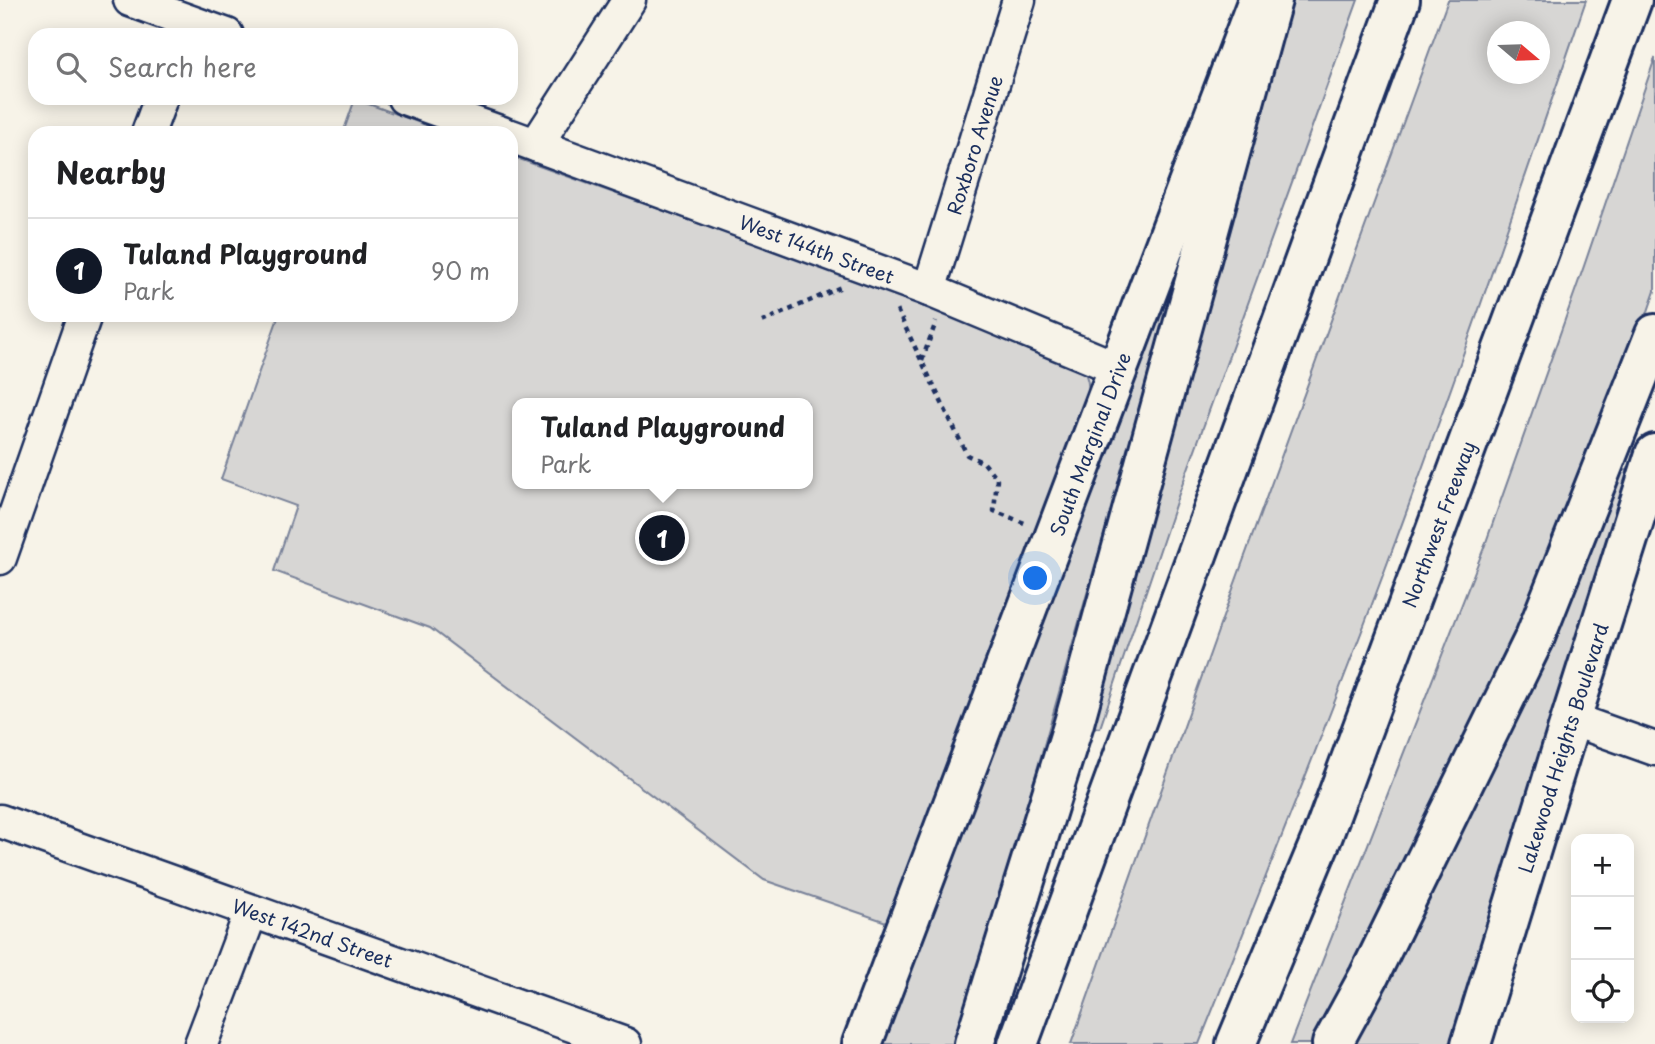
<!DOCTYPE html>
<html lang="en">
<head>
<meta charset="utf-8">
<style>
  body { margin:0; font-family:"Playpen Sans",sans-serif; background:#f6f6f6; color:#202124 }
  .controls { position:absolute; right:21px; bottom:21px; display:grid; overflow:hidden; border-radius:14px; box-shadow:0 4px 18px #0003 }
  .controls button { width:63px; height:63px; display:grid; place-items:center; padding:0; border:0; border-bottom:2px solid #e0e0e0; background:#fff; color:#202124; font:35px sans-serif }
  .compass { position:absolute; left:1487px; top:21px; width:63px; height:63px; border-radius:50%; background:#fff; box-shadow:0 4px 18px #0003; rotate:109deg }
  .you { position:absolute; left:1036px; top:579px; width:24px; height:24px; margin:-18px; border:5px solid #fff; border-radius:50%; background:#1a73e8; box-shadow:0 0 0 10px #1a73e833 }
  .badge { display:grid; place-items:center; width:46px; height:46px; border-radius:50%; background:#111827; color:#fff; font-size:23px; font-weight:700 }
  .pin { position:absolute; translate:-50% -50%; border:4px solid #fff; box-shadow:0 2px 7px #0006 }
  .popup { position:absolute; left:512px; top:398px; width:301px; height:91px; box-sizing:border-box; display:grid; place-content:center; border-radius:14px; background:#fff; filter:drop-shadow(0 2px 5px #0005); font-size:23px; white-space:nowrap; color:#757577 }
  .popup b { font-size:26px; color:#202124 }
  .popup::after { content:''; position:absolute; left:50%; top:100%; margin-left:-14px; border:14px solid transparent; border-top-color:#fff }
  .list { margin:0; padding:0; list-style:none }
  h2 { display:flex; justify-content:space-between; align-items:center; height:91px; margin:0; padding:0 28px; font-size:30px }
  h2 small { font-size:23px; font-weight:400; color:#757577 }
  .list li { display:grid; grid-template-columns:46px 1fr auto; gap:21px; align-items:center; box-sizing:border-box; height:105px; padding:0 28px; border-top:2px solid #e0e0e0 }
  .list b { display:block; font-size:26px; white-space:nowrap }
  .list p { margin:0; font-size:23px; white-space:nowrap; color:#757577 }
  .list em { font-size:23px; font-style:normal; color:#757577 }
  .icon { flex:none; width:38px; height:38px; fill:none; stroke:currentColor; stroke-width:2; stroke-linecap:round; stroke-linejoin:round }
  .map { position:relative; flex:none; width:1655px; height:1044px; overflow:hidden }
  .search { position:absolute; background:#fff; box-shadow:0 4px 18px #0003; left:28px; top:28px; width:490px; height:77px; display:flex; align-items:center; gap:18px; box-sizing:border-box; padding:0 24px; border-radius:21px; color:#757577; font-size:26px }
  .panel { position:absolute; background:#fff; box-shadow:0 4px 18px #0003; left:28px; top:126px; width:490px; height:196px; border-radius:21px }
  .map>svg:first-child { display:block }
  .green { fill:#d7d6d4; stroke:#798299; stroke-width:2; fill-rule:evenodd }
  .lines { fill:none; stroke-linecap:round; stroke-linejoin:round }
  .minor-casing { stroke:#1b2f5e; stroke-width:37 }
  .major-casing { stroke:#1b2f5e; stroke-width:44 }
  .highway-casing { stroke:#1b2f5e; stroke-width:44 }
  .path { stroke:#1b2f5e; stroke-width:4.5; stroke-dasharray:5 5; stroke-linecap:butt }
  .minor { stroke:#f7f3e8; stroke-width:32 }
  .major { stroke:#f7f3e8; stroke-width:38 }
  .highway { stroke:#f7f3e8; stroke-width:38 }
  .labels { text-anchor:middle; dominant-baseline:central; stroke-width:5; stroke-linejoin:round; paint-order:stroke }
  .street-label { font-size:19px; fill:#1b2f5e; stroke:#f7f3e8 }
</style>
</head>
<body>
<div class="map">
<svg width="1655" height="1044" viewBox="0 0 1655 1044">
  <rect width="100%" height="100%" fill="#f7f3e8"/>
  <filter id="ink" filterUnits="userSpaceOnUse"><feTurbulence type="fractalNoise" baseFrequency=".0143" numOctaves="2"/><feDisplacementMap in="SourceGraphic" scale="14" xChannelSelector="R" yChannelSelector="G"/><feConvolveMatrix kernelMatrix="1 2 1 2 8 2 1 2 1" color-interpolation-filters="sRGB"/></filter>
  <g filter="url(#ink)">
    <!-- green -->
    <path class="green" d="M1288,0h70l-182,502 -76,226 -16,-2z
      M1448,0h138c-66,192 -132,385 -203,575 -59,158 -122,313 -184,469h-128l163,-458zM1498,32h42v42h-42z
      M1655,58v233l-38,110 -155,356 -148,287h-24l195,-499 99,-279z
      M355,99l93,34h-105z
      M511,156l262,94 286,105c26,12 32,18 29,48l-196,521 -128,-44 -334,-252 -156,-57 22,-65 -75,-27 58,-164h232zM517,403h290v81h-290z
      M1165,285l12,5 -83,279 -93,328 -48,147h-72l75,-192z
      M1618,468l11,3 -176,573h-108z"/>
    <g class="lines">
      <defs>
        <g id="minor">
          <path d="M130,0l97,35"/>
          <path d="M404,98l98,35"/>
          <path d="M148,133l13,-35"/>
          <path id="s1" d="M511,136l418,154 190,79"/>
          <path d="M536,145l93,-145"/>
          <path id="s2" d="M929,290l90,-290"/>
          <path d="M0,558l85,-243"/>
          <path d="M1571,719l84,30"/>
          <path id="s3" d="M0,821l625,223"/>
          <path d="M201,1044l50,-132"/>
        </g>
        <g id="major">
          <path id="s4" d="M862,1044l394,-1039"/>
          <path id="s5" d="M1471,1044l100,-325 84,-265"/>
        </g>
        <g id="highway">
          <path d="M974,1044l100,-321 198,-723"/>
          <path d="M1018,1044l382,-1044"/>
          <path id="s6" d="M1236,1044l87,-209 309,-835"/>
          <path d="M1332,1044l37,-68 166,-339 120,-303"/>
        </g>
      </defs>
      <!-- minor casing -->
      <use href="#minor" class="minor-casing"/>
      <!-- major casing -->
      <use href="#major" class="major-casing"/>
      <!-- highway casing -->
      <use href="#highway" class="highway-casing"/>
      <!-- path -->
      <path class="path" d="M897,310l70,145 17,8 13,16 -3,32 33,13
        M762,322l79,-35
        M922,360l14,-38"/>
      <!-- minor -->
      <use href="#minor" class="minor"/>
      <!-- major -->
      <use href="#major" class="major"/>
      <!-- highway -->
      <use href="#highway" class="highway"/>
    </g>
  </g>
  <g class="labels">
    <!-- street labels -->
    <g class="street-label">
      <text stroke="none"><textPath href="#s2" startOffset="152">Roxboro Avenue</textPath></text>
      <text stroke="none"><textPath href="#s1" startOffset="326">West 144th Street</textPath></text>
      <text stroke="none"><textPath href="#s4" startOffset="642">South Marginal Drive</textPath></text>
      <text stroke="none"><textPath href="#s6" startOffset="558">Northwest Freeway</textPath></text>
      <text stroke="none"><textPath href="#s5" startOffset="310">Lakewood Heights Boulevard</textPath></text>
      <text stroke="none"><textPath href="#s3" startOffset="332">West 142nd Street</textPath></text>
    </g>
  </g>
</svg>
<div class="controls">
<button>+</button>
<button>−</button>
<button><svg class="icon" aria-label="locate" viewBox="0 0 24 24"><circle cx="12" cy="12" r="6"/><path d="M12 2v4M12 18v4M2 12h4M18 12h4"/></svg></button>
</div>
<svg class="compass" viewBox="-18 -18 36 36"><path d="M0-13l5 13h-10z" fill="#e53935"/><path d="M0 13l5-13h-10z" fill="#757577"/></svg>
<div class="you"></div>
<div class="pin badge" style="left:662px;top:538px">1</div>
<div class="popup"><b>Tuland Playground</b>Park</div>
<div class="search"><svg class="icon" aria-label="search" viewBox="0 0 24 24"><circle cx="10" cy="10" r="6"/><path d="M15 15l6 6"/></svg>Search here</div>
<section class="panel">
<h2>Nearby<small></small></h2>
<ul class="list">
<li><span class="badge">1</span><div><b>Tuland Playground</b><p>Park</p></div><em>90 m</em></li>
</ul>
</section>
</div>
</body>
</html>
